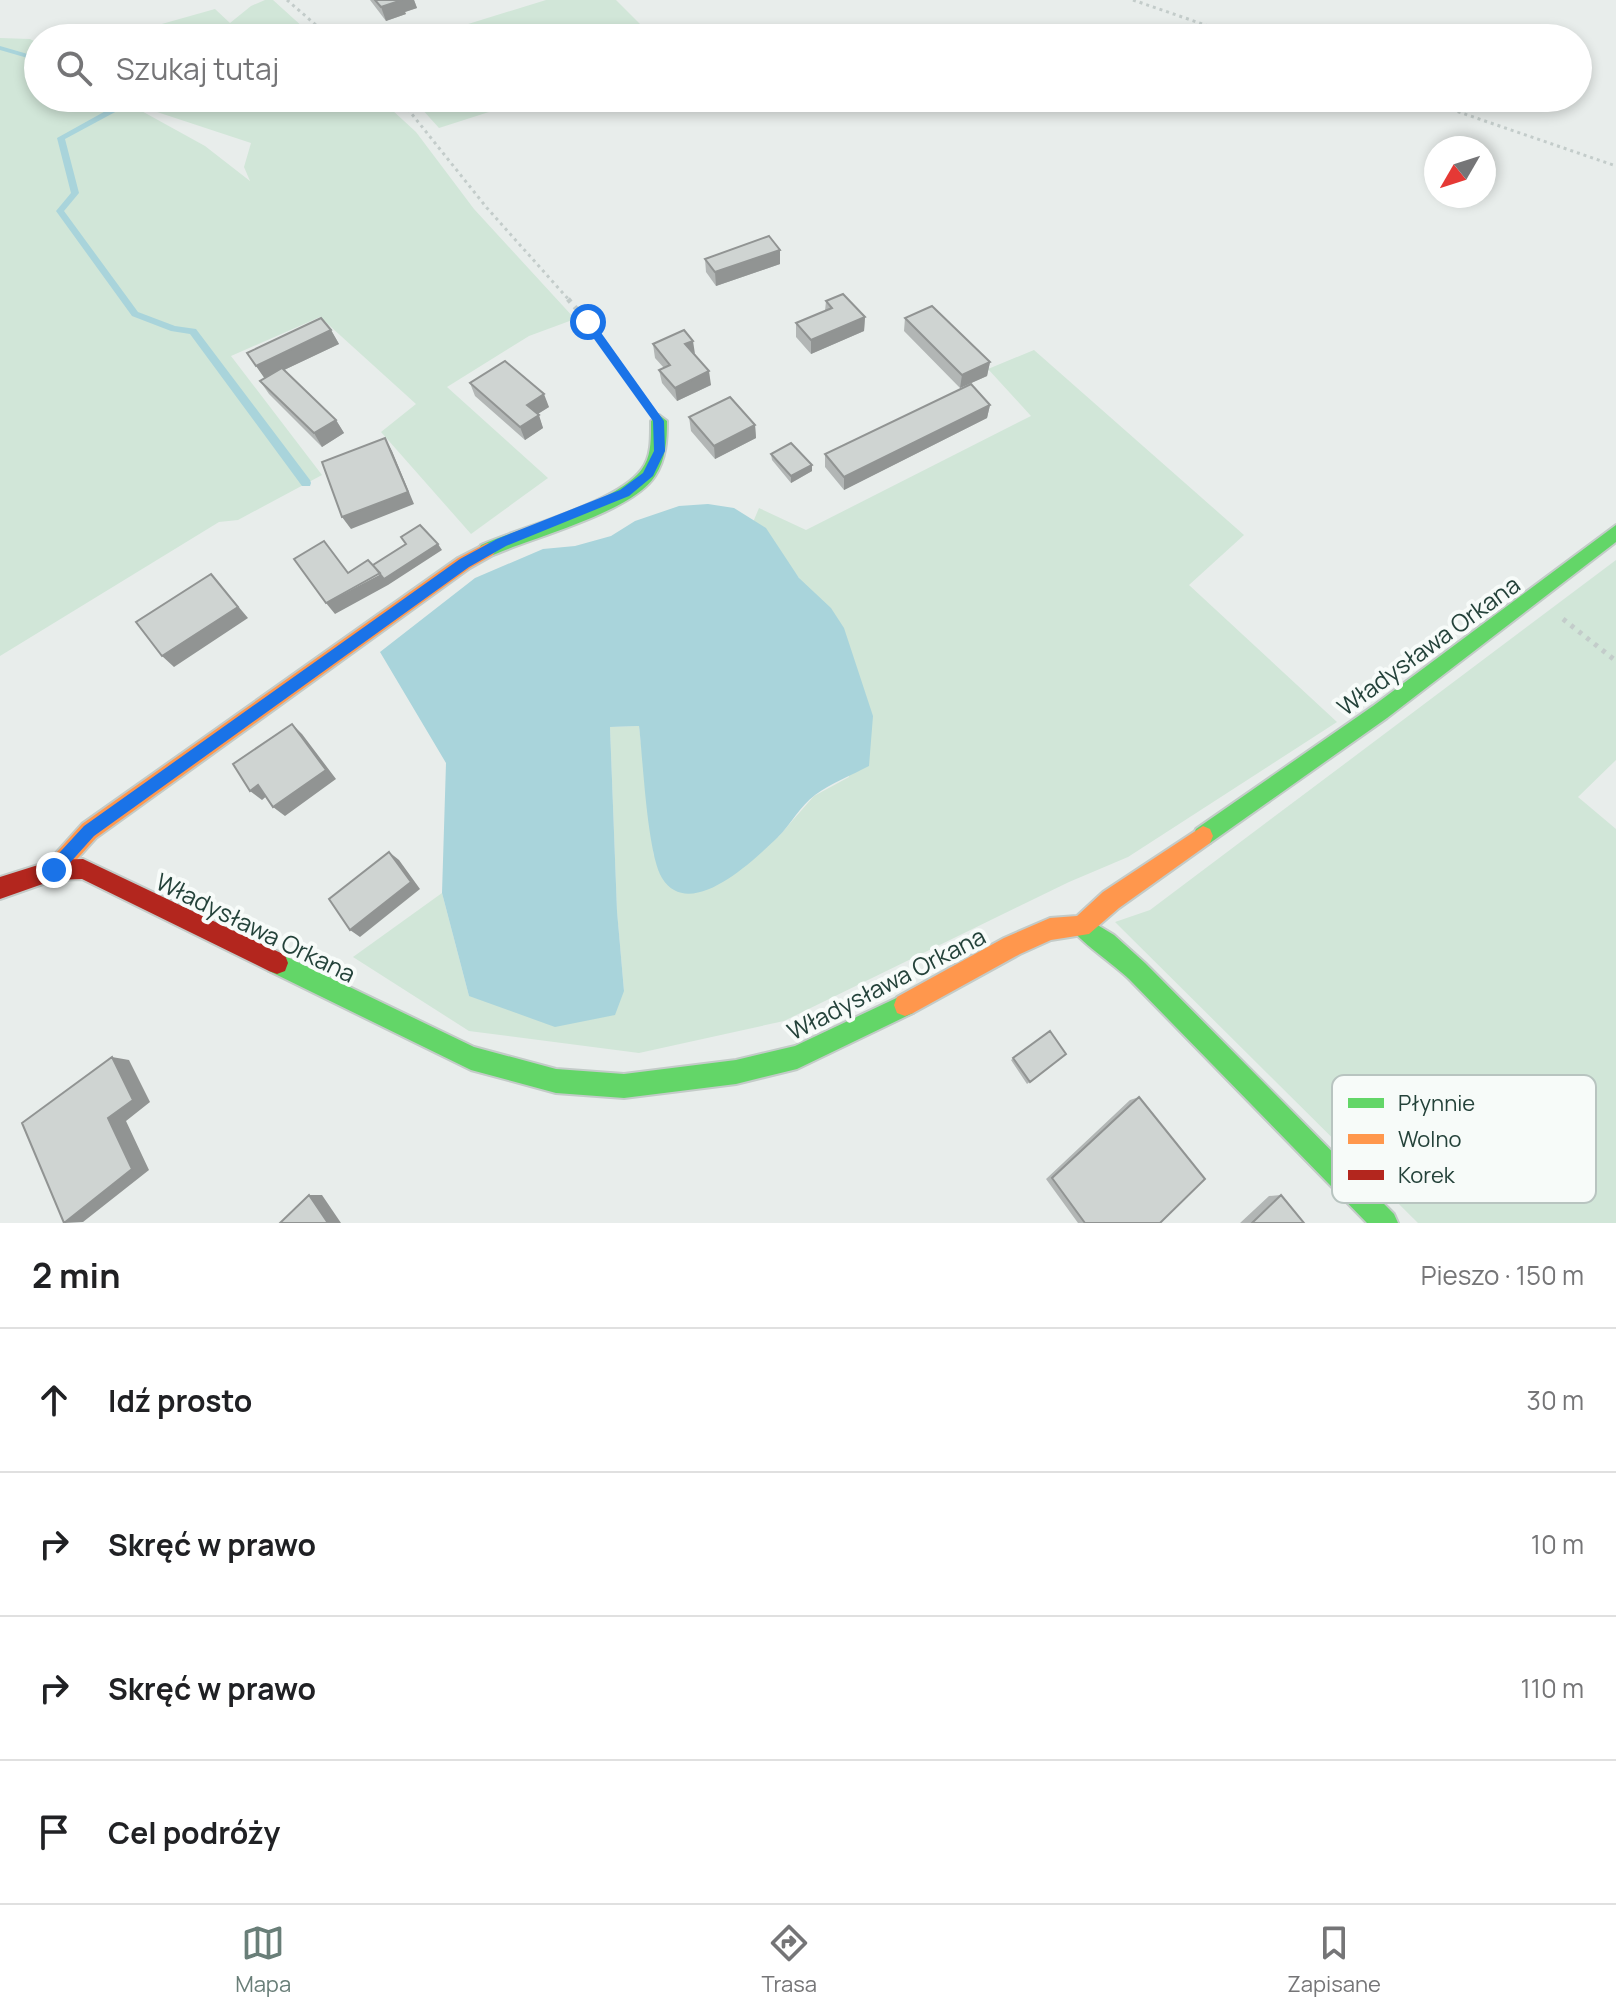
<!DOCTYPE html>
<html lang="pl">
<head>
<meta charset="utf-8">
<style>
  body { margin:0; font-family:Manrope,sans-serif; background:#f6f6f6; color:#202124 }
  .compass { position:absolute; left:1424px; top:136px; width:72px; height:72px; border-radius:50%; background:#fff; box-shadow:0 4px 12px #0003; rotate:231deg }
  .stop { position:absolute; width:24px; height:24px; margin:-18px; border:6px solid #1a73e8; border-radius:50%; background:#fff }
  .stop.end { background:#1a73e8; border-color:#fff; box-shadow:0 2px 8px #0008 }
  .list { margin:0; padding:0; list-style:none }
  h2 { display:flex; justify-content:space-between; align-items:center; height:104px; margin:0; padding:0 32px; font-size:34px }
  h2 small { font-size:26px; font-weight:400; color:#757577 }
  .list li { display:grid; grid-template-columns:52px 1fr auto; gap:24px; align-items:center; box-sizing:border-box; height:144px; padding:0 32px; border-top:2px solid #e0e0e0 }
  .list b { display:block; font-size:30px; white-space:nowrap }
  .list em { font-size:26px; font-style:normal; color:#757577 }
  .icon { flex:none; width:44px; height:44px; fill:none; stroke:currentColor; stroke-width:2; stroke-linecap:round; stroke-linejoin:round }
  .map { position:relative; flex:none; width:1616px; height:1223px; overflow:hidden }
  .search { position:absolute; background:#fff; box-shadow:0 4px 12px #0003; left:24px; right:24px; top:24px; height:88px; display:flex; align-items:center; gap:20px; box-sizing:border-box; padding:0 28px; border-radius:44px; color:#757577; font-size:30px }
  .sheet { height:680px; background:#fff }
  nav { display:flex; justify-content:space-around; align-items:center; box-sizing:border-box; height:112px; border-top:2px solid #e0e0e0; background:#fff; font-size:22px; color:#757577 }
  nav a { display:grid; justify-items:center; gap:4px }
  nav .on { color:#697e78 }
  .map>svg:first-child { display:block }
  .green { fill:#d1e6d8 }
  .water { fill:#a9d4db }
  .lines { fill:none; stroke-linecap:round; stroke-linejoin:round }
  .stream { fill:#a9d4db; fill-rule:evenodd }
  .fast-casing { stroke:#c3cbc8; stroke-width:4 }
  .slow-casing { stroke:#c3cbc8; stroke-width:4 }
  .jam-casing { stroke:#c3cbc8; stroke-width:4 }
  .path-far1 { stroke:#c3ccca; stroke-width:3; stroke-dasharray:3 4; stroke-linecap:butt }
  .path { stroke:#c3ccca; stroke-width:5; stroke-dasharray:4 6; stroke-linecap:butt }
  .fast { fill:#63d668; fill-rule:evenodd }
  .slow { fill:#ff974d; fill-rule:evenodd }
  .jam { fill:#b3261e; fill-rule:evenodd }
  .wall { fill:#b2b6b5 }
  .shaded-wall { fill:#919493 }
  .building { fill:#cfd4d2; stroke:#919493; stroke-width:2 }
  .route { fill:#1a73e8 }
  .labels { text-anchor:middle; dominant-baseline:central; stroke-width:8; stroke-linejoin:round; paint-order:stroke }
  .street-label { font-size:24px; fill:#24423a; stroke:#f7fbf9 }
  .key { fill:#f7fbf9; stroke:#b8c4c0; stroke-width:2 }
  .key-label { font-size:22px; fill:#24423a }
</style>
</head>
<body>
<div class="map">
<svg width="1616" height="1223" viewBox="0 0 1616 1223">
  <rect width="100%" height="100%" fill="#e8edeb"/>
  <!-- green -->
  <path class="green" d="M265,0h8l42,38h-203l103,-29 15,14 21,-17z
    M546,0h70l38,38h-231z
    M0,38l30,1 8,4v55h80l87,48 45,35 -6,-14 7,-24 -97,-32 -22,-13h247l37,34 58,77 101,110 -46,17 -82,51 101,91 -77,56 -90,-102 35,-28 -96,-87 -89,39 91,119 -84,45 -19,2 -219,134z
    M412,98h140l-17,11 -9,-9 -87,28z
    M1034,350l210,185 -55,50 148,137 -209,135 -59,25 -285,139 -145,32 -170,-22 -116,-74 89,-64 27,103 155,-5 -7,-79 -7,-185 29,-1 15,130 124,-19 36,-41 35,-19 -50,-199 -16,-21 -32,-30 8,-19 47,22 225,-114 -43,-47z
    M1616,560v200l-38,37 38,32v394h-198l-303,-301 35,-12z"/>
  <!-- water -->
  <path class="water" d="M708,504l26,4 32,20 33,50 32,30 13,20 29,88 -4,50c-17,9 -38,17 -54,29 -15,11 -24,29 -37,42 -23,22 -88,86 -116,41 -15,-25 -19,-119 -23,-152l-29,1 7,184 7,80 -9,24 -60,12 -86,-31 -27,-103 4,-130 -66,-111 95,-74 68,-29 32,-3 36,-10 24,-15 44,-15z"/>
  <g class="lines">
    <!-- stream -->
    <path class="stream" d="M0,46l38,11v4l-38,-11z
      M115,98h8l-6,13 -52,28 14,54 -15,18 74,101 37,14 21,3 114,151 1,3 -1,3h-8l-112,-152 -19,-3 -39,-15 -76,-105 15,-18 -14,-55 54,-30z"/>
    <defs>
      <path id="fast" d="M659,415l8,6c0,19 -1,38 -12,55 -23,36 -121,61 -162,79h-12l-3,-5 3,-5c40,-18 137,-42 161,-76 10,-13 9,-33 9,-48z
        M1616,525v17l-229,176 -177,125 -7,3 -7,-3 -3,-7 3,-7 177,-123z
        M1081,915l33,20 31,28 249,251 4,9h-31l-238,-244c-12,-12 -54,-41 -59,-53l3,-8z
        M277,952l197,95 82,22 68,5 112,-14 59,-14 110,-52 8,3 3,8 -3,8 -116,56 -61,15 -112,14 -68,-5 -85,-23 -202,-99 -3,-8 3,-8z"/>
      <path id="slow" d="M487,543l6,2 3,5 -3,5 -23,13 -374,270 -35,39 -7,3 -7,-3 -4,-7 4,-7 35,-39 376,-266z
        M1203,826l7,3 3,7 -3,7 -91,65 -30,26 -38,6 -31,14 -107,59 -8,3 -8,-3 -3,-8 3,-8 107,-59 46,-20 27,-2 26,-24z"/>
      <path id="jam" d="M83,859l202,96 3,8 -3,8 -8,3 -8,-3 -187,-92 -28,1 -54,19v-22l54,-17z"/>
    </defs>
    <!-- fast casing -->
    <use href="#fast" class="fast-casing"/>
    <!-- slow casing -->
    <use href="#slow" class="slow-casing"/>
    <!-- jam casing -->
    <use href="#jam" class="jam-casing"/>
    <!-- path-far1 -->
    <path class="path-far1" d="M287,0l44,38
      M1133,0l110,38
      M399,98l88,110 83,93
      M1418,98l198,68"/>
    <!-- path -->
    <path class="path" d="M568,299l20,23 52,73
      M1563,619l53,42"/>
    <!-- fast -->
    <use href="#fast" class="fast"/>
    <!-- slow -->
    <use href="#slow" class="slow"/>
    <!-- jam -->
    <use href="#jam" class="jam"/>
  </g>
  <!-- wall -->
  <path class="wall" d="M370,0h44l3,8 -12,4 1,2 -20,7z
    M705,259l75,5 -64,22 -10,-14z
    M826,301l39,16 -1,14 -53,23 -15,-17v-14l29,-12z
    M905,318l85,44 -3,14 -27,12 -56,-57z
    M331,330l8,14 -55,26 52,50 8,13 -22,14 -53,-53 -9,-13 5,-3 -18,-25z
    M653,344l42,10 16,31 -34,16 -15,-18 -3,-13 5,-2 -9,-10z
    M470,383l79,24 -11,7 5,14 -18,12 -50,-44z
    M990,405l-3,13 -143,72 -19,-23v-13z
    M689,417l66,8 1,13 -41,21 -24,-28z
    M771,454l41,11v6l-21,12 -19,-23z
    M1050,1031l16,23 -39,30 -16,-24z
    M1139,1097l21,126h-82l-32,-44 84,-79z
    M1281,1195l23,28h-64l29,-27z"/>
  <!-- shaded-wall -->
  <path class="shaded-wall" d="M400,0h14l3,8 -12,4 1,2 -20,7 -5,-14z
    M780,250v14l-64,22 -1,-14z
    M865,317l-1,14 -53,23v-14z
    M331,330l8,14 -74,35 -9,-13z
    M693,341l2,13 -10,-10z
    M990,362l-3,14 -27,12 2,-13z
    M709,371l2,14 -34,16 -2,-13z
    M544,394l5,13 -18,11 -4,-13z
    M990,405l-3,13 -143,72v-13z
    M539,415l4,13 -18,12 -5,-13z
    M336,420l8,13 -22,14 -8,-14z
    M755,425l1,13 -41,21 -1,-13z
    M385,438l7,13 22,53 -63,25 -9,-12z
    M812,465v6l-21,12v-7z
    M438,544l4,6 -54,35 -53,29 -9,-11z
    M211,574l37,44 -74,49 -12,-11z
    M292,724l10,10 34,45 -51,37 -12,-9z
    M258,785l11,9 -7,6 -12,-9z
    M389,852l10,8 21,29 -60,48 -10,-7z
    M112,1057l17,3 21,42 -24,19 23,49 -66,52 -19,1 44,-105z
    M309,1195h13l19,28h-13z"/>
  <!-- building -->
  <path class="building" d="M375,0h27l-21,7z
    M769,236l11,14 -65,22 -10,-13z
    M843,294l22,23 -54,23 -15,-17 36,-15 -6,-7z
    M932,306l58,56 -28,13 -57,-57z
    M321,318l10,12 -75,36 -9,-13z
    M684,330l9,11 -8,3 24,27 -34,17 -16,-18 11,-5 -17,-21z
    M505,361l39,33 -17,11 12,10 -19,12 -50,-44z
    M282,368l54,52 -22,13 -54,-52z
    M971,384l19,21 -146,72 -19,-23z
    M730,397l25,28 -41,21 -25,-29z
    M385,438l23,54 -66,25 -20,-55z
    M791,443l21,22 -21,11 -20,-22z
    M420,525l18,19 -54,35 -11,-14 33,-21 -5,-7z
    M324,541l24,32 20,-13 12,13 -54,30 -32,-44z
    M211,574l27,33 -76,49 -26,-34z
    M292,724l34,46 -53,37 -15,-22 -8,6 -17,-27z
    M389,852l22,30 -61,48 -21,-31z
    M1050,1031l16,23 -36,28 -17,-24z
    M112,1057l21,43 -25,18 24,51 -68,54 -42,-100z
    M1139,1097l66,82 -45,44h-75l-33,-45z
    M309,1195l19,28h-48z
    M1281,1195l23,28h-52z"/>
  <!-- route -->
  <path class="route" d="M584,320h8l72,101 1,30 -12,25 -24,20 -123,50 -37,21 -375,269 -35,39h-10v-11l35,-38 376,-267 37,-20 123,-49 23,-17 11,-22 -1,-30 -69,-96z"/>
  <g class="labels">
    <!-- street labels -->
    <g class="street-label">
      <text transform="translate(1428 645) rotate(-36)">Władysława Orkana</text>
      <text transform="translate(256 927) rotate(26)">Władysława Orkana</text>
      <text transform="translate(886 983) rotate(-27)">Władysława Orkana</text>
    </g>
  </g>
  <!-- legend -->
  <rect x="1332" y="1075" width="264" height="128" rx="12" class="key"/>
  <rect x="1348" y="1098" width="36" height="10" fill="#63d668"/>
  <rect x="1348" y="1134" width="36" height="10" fill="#ff974d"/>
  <rect x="1348" y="1170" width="36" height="10" fill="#b3261e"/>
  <g class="key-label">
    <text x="1398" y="1111">Płynnie</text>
    <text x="1398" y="1147">Wolno</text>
    <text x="1398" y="1183">Korek</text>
  </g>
</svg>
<svg class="compass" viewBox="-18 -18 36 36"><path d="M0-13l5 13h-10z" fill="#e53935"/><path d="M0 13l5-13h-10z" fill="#757577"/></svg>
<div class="stop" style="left:588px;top:322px"></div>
<div class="stop end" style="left:54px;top:870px"></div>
<div class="search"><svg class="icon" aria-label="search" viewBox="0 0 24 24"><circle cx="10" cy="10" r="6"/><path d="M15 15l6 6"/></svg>Szukaj tutaj</div>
</div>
<section class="sheet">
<h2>2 min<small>Pieszo · 150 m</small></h2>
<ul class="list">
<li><svg class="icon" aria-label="ahead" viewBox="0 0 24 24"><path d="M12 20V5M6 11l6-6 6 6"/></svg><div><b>Idź prosto</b></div><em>30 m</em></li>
<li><svg class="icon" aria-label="right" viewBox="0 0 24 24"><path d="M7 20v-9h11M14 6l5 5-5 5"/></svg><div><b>Skręć w prawo</b></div><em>10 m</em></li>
<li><svg class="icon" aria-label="right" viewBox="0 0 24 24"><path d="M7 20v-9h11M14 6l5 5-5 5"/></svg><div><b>Skręć w prawo</b></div><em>110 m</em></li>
<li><svg class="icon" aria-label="arrive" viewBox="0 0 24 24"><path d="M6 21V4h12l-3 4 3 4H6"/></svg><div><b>Cel podróży</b></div></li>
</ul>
</section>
<nav>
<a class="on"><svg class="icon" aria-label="map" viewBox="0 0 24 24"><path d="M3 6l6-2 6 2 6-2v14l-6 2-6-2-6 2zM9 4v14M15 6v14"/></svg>Mapa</a>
<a><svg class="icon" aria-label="directions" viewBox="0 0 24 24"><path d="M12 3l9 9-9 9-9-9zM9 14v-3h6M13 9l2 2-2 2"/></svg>Trasa</a>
<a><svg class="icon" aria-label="saved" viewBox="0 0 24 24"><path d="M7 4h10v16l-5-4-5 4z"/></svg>Zapisane</a>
</nav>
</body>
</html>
